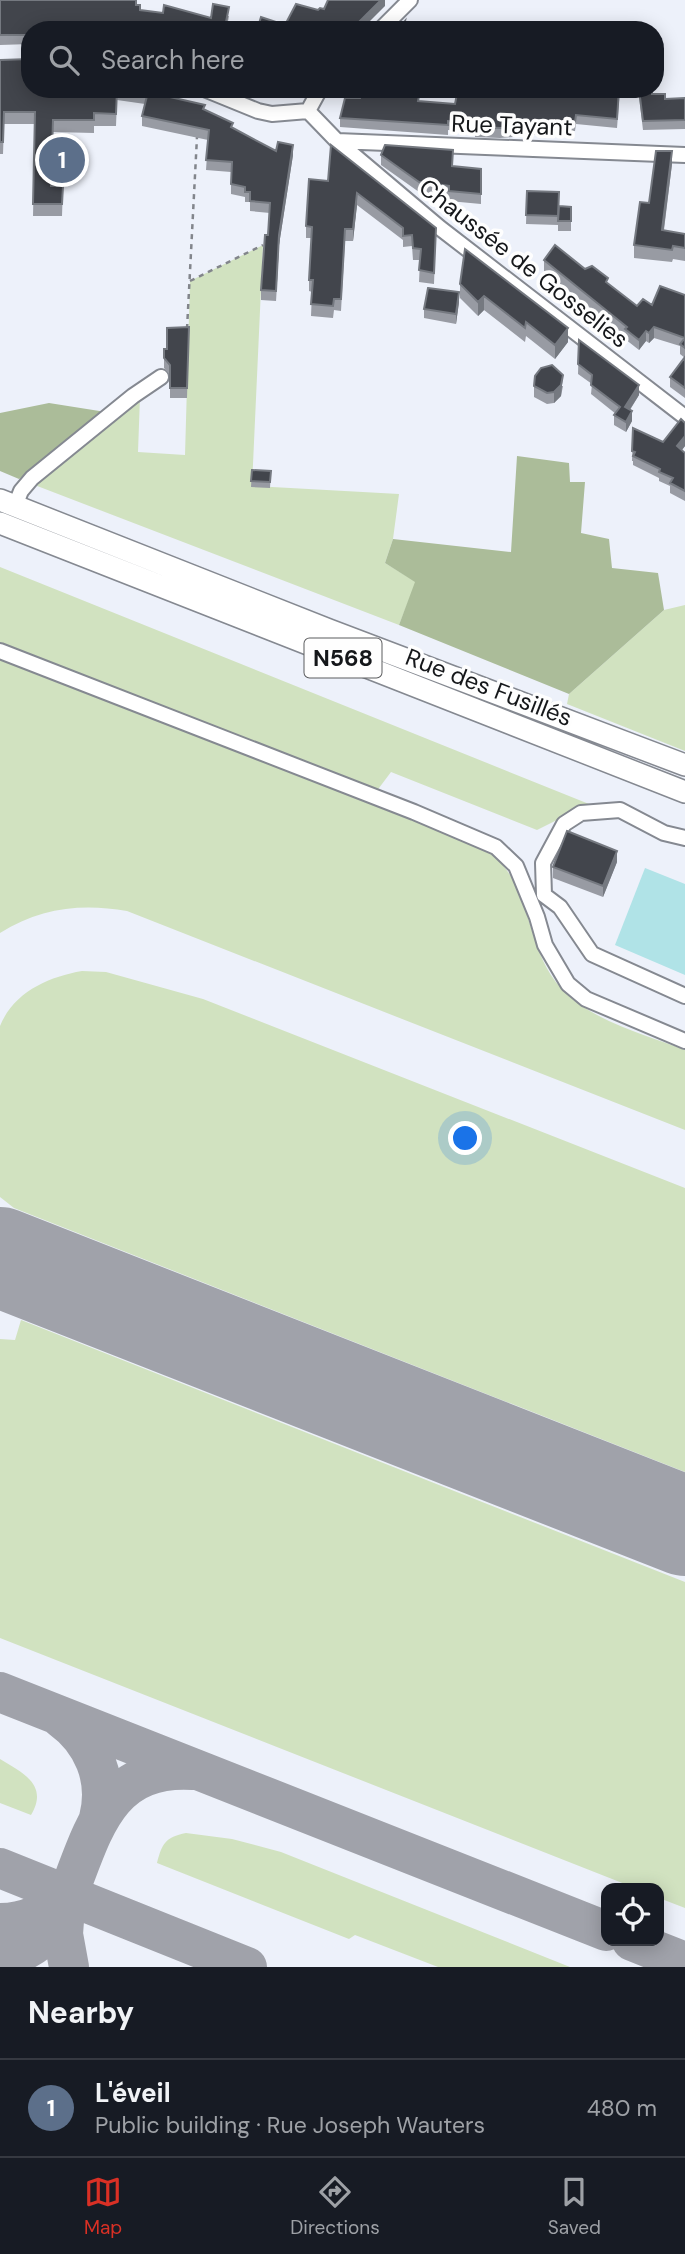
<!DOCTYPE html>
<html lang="en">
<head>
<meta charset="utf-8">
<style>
  body { margin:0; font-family:"DM Sans",sans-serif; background:#20242c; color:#f1f3f6 }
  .controls { position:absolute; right:21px; bottom:21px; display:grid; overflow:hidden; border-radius:14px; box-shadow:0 4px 18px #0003 }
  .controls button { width:63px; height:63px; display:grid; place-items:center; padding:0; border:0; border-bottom:2px solid #363941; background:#171b24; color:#f1f3f6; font:35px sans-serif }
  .you { position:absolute; left:466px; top:1139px; width:24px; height:24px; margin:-18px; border:5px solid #fff; border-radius:50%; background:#1a73e8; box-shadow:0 0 0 10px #1a73e833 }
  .badge { display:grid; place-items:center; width:46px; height:46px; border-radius:50%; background:#d93025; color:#fff; font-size:23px; font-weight:700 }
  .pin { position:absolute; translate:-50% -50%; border:4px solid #fff; box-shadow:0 2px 7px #0006 }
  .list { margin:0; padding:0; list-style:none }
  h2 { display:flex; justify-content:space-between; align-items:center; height:91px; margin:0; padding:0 28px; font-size:30px }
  h2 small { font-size:23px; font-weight:400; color:#9ea1a6 }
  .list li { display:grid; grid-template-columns:46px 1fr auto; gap:21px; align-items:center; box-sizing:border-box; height:98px; padding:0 28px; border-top:2px solid #363941 }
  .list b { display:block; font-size:26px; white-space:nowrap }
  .list p { margin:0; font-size:23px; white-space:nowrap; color:#9ea1a6 }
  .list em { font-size:23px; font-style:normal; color:#9ea1a6 }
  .icon { flex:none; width:38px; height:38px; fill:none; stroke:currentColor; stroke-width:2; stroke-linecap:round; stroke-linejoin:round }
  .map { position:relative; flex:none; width:685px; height:1967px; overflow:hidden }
  .search { position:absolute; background:#171b24; box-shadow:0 4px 18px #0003; left:21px; right:21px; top:21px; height:77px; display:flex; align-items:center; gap:18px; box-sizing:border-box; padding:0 24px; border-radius:28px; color:#9ea1a6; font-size:26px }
  .sheet { height:189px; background:#171b24 }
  nav { display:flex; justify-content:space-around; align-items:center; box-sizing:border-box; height:98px; border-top:2px solid #363941; background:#171b24; font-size:19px; color:#9ea1a6 }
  nav a { display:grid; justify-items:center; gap:4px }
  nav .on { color:#d93025 }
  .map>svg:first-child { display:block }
  .green { fill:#d1e2c0 }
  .forest { fill:#abbc99 }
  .water { fill:#b0e3e7 }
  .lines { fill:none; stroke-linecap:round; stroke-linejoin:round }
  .taxiway { stroke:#a0a2aa; stroke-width:40 }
  .runway { stroke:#a0a2aa; stroke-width:100 }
  .minor-casing { stroke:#858991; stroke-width:18 }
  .highway-casing { stroke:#858991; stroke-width:24 }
  .path { stroke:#82858b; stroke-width:2.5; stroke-dasharray:5 5; stroke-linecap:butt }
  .minor { stroke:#fff; stroke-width:14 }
  .highway { stroke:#fff; stroke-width:21 }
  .wall { fill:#989ba3 }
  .shaded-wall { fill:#757980 }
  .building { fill:#42454c; stroke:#757980; stroke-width:2 }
  .labels { text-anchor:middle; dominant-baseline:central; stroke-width:7; stroke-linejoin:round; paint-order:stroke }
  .shield { fill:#fefefe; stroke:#5b5c5e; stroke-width:2 }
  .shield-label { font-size:23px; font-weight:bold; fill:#15171a }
  .street-label { font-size:24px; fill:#15171a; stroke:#fefefe }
</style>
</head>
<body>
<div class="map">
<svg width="685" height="1967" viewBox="0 0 685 1967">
  <rect width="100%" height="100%" fill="#edf1fa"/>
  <!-- green -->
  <path class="green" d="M263,245l-11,241 147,8 -6,45 -8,24 31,19 -17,43 -380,-146 88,-62 33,-20 -2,55 47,3 5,-174z
    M0,567l589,237 -52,26 -146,-58 -18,24 -373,-145z
    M685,605v146l-118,-47 2,-10 95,-84z
    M0,659l482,187c53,35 40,99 79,142 28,32 85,47 124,62v80l-558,-219c-46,-8 -87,-3 -127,22z
    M82,971l24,1 97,27 482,189v284l-671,-264 -14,-11v-171c14,-34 48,-49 82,-55z
    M21,1320l664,262v326l-26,-10v-10h-24l-635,-250v-299l15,1z
    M0,1759c23,14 49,26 31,56l-31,-12z
    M186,1833l46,6 49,13 289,115h-132l-83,-32 -6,4 -192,-76c5,-19 8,-26 29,-30z"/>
  <!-- forest -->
  <path class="forest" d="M49,403l63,10 -93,66 -19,-8v-58z
    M517,456l52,7 1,19h15l-4,51 28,6 3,29 46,5 6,37 -95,84 -170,-69 16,-43 -30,-19 8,-24 118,13z"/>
  <!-- water -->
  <path class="water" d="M645,868l40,16v91l-70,-30z"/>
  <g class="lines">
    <!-- taxiway -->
    <path class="taxiway" d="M0,1265l40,9 31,11
      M0,1692l606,239
      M61,1718c32,23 48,61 38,100
      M0,1868l247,99
      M65,1907l-2,27 6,33
      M0,1923c25,0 49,-10 65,-30
      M632,1941l53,21
      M0,1959c20,-5 37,-13 50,-29 10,-11 14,-24 19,-38 25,-65 40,-127 124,-122"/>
    <!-- runway -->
    <path class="runway" d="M0,1257l685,269"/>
    <defs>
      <path id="minor" d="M380,30l30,-30
        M204,89l54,22 14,3 36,-3
        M308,111l29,30 103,87 245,189
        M308,111l12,-22
        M337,141l348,14
        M15,506l6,-15 11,-13 101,-82 28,-19
        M0,651l414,161 82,35 20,19 21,51 8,28 23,39 18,15 99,42
        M544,895l-1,-32 21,-39 17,-11 39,-3 44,23 21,5
        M544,895l16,12 32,47 93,42"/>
      <path id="highway" d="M0,500l329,130 356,135
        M0,523l685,269"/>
    </defs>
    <!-- minor casing -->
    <use href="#minor" class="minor-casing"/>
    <!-- highway casing -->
    <use href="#highway" class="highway-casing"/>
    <!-- path -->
    <path class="path" d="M190,281l73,-36
      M187,329l10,-192"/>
    <!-- minor -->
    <use href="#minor" class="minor"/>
    <!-- highway -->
    <use href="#highway" class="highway"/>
  </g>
  <!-- wall -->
  <path class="wall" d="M0,0l136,5 4,5 71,8 18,-2 -2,11 7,3h-204v14l-30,1z
    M0,60l30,29h120l-1,3 56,17 28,19 43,23 17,4 -14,90 -3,56 -15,-1v-10l9,-77 -20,-2v-9h-5v-5l-14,-3v-22l-25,-2 2,-30 -66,-14v-10l3,-12 -28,-4 -1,26h-22v7l-41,-1 -1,54h11l-1,30h-29l2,-92h-31l-1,30h-3z
    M620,89l-3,39 -41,-4 -1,7h-7v4h-54l-1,2 -13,1 -25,-1v-4l-27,-3v5l-108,-8v-9l20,-20 60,3 35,3z
    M638,89h14v5l13,5 20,-1v31l-42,1z
    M381,155l71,11 29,3v35l-32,-3v-5l-30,-4 -38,-27z
    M672,164l-8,66 21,4v27l-12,-2 -1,3 -38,-4v-13l15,-42z
    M328,181l108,47 -2,56 -15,-2 1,-22h-7l-1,-14 -9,1v-7l-46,-35 -4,36h-8l-4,70 -7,-1 -1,8 -22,-2 1,-24 -3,-1v-11l3,-42h-6v-12z
    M527,191l32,15 12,1v24h-13v-6l-32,-1z
    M544,260l41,9 23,15 29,22 15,-1 33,-10v103l-15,-11v-10l15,-19 -5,-4v-8l-26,-8 -5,5 -3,-2 -7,9 -14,-11v-3l-81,-65z
    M460,284l108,58 -13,17 -29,-23 -1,6 -41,-32 -6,6 -18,-18z
    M459,302l-3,22 -32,-6v-9z
    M189,327l-2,71h-17v-23l-6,-7v-19h3z
    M579,340l60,55 -9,15 2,11 -6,11 -12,-7v-10l2,-1 -25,-20 1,-10 -14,-10z
    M534,386h29l-2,10 -7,7 -7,1 -13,-7z
    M685,423v23l-3,4 3,3v48l-15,-8v-7l-11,-5v-3l-26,-13v-4h-1l1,-33 30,14z
    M252,470l19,1 -1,17 -19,-1z
    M617,862l-14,35 -50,-19v-11z"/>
  <!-- shaded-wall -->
  <path class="shaded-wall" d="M381,0h4v6l-24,24h-10z
    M146,89h4l-4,15z
    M293,145v10l-14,90 -3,56 3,-66z
    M672,151v13l-10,79v-13z
    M357,193v12l-4,36v-12z
    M459,292v10l-3,22v-10z
    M484,296v14l-6,6v-14z
    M654,327v11l-5,5v-10z
    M568,328v14l-13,17v-14z
    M646,331v10l-7,9v-10z
    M563,375l-2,21 -7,7v-11z
    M639,385v10l-14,22v-10z
    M632,411v10l-6,11v-10z
    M685,436v10l-8,10v-10z
    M617,851v11l-14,35v-11z"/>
  <!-- building -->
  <path class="building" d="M0,0h136v5h4v5l23,3 1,-8 47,13 2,-14 16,3 -4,20 9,3h-132v-1l-25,-2v3h-47v5h-30z
    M328,0h53l-30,30h-94l4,-13 24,8 11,-21 22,6 2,-2 4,1z
    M405,21l-2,9h-6z
    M30,59v30h87l-1,25 -22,-1v7h-41l-2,66h12l-1,18h-29l2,-92h-31l-1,30h-3v-82z
    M129,89h17v3z
    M361,89h51l8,2 -2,10 37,3 3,-15h161l-2,30 -41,-4 -1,7h-7v4l-54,-1 -1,3h-13l-25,-1v-3l-27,-3v4l-108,-7 5,-20h15z
    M639,89h13v5h13v5l20,-1v22l-42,1z
    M148,92l57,13 -2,4 30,14 -2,4 45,24 2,-9 15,3 -14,90 -3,56 -15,-1 4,-55h3l2,-32 -20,-2v-9h-5v-5l-14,-3 1,-22 -26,-2 3,-30 -67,-14z
    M331,145l105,83 -2,45 -15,-3 2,-21 -8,-1 -1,-13 -9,1v-8l-46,-35 -4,36h-8l-4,70h-7l-1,7 -22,-2 2,-24h-4l3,-53 -6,-1 3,-47 19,2z
    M385,145l68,5 -1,16 29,3v25l-32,-3v-5l-30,-4 -38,-27z
    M656,151h16l-10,79 23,4v14l-12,-2 -1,4 -38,-5 6,-43 9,1z
    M527,191l32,1 -1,24 -32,-1z
    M559,206l12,1v14h-13z
    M555,245l30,24 7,-3 16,12 -2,4 31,24 6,-7 9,6 8,-19 25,9v53l-5,-4 5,-6 -31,-11 -5,6 -3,-2 -7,9 -14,-11 2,-2 -83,-67z
    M465,249l103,79 -13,17 -29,-23 -1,6 -41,-32 -6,6 -18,-18z
    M428,288l31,4 -3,22 -32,-5z
    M189,327l-2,61h-17v-23l-6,-7v-9h3v-21z
    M579,340l60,45 -14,22 7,4 -6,11 -12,-7 6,-8 -29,-22 1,-10 -14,-11z
    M685,357v31l-15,-11z
    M552,365l11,10 -2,10 -7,7 -7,1 -13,-7 1,-10 6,-8z
    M681,419l4,4v13l-8,10 8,7v38l-15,-8 3,-5 -14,-6 1,-3 -27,-13 2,-4 -3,-1 1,-23 30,14z
    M252,470l19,1 -1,11 -19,-1z
    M567,831l50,20 -14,35 -50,-19z"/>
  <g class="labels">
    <!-- shield labels -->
    <rect class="shield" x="304.5" y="638.5" width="77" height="39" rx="5"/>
    <g class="shield-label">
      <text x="343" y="658">N568</text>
    </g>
    <!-- street labels -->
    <g class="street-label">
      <text transform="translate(512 125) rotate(2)">Rue Tayant</text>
      <text transform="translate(524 263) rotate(38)">Chaussée de Gosselies</text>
      <text transform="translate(489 687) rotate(21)">Rue des Fusillés</text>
    </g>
  </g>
</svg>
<div class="controls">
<button><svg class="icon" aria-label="locate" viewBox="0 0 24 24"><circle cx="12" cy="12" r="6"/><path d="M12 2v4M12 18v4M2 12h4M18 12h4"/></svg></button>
</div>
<div class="you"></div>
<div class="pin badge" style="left:62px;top:160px;background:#5c6f8a">1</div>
<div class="search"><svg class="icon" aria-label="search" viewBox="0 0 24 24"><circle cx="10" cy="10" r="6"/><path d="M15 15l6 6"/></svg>Search here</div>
</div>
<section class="sheet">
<h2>Nearby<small></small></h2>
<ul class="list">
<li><span class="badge" style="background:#5c6f8a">1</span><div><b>L'éveil</b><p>Public building · Rue Joseph Wauters</p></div><em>480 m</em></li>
</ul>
</section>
<nav>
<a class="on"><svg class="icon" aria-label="map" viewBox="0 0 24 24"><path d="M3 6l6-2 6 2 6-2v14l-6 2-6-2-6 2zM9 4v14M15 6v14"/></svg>Map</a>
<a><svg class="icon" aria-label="directions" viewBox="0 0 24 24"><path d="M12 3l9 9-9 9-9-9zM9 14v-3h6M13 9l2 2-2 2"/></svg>Directions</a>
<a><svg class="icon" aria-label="saved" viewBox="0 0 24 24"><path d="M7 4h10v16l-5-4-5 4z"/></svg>Saved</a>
</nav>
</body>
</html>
